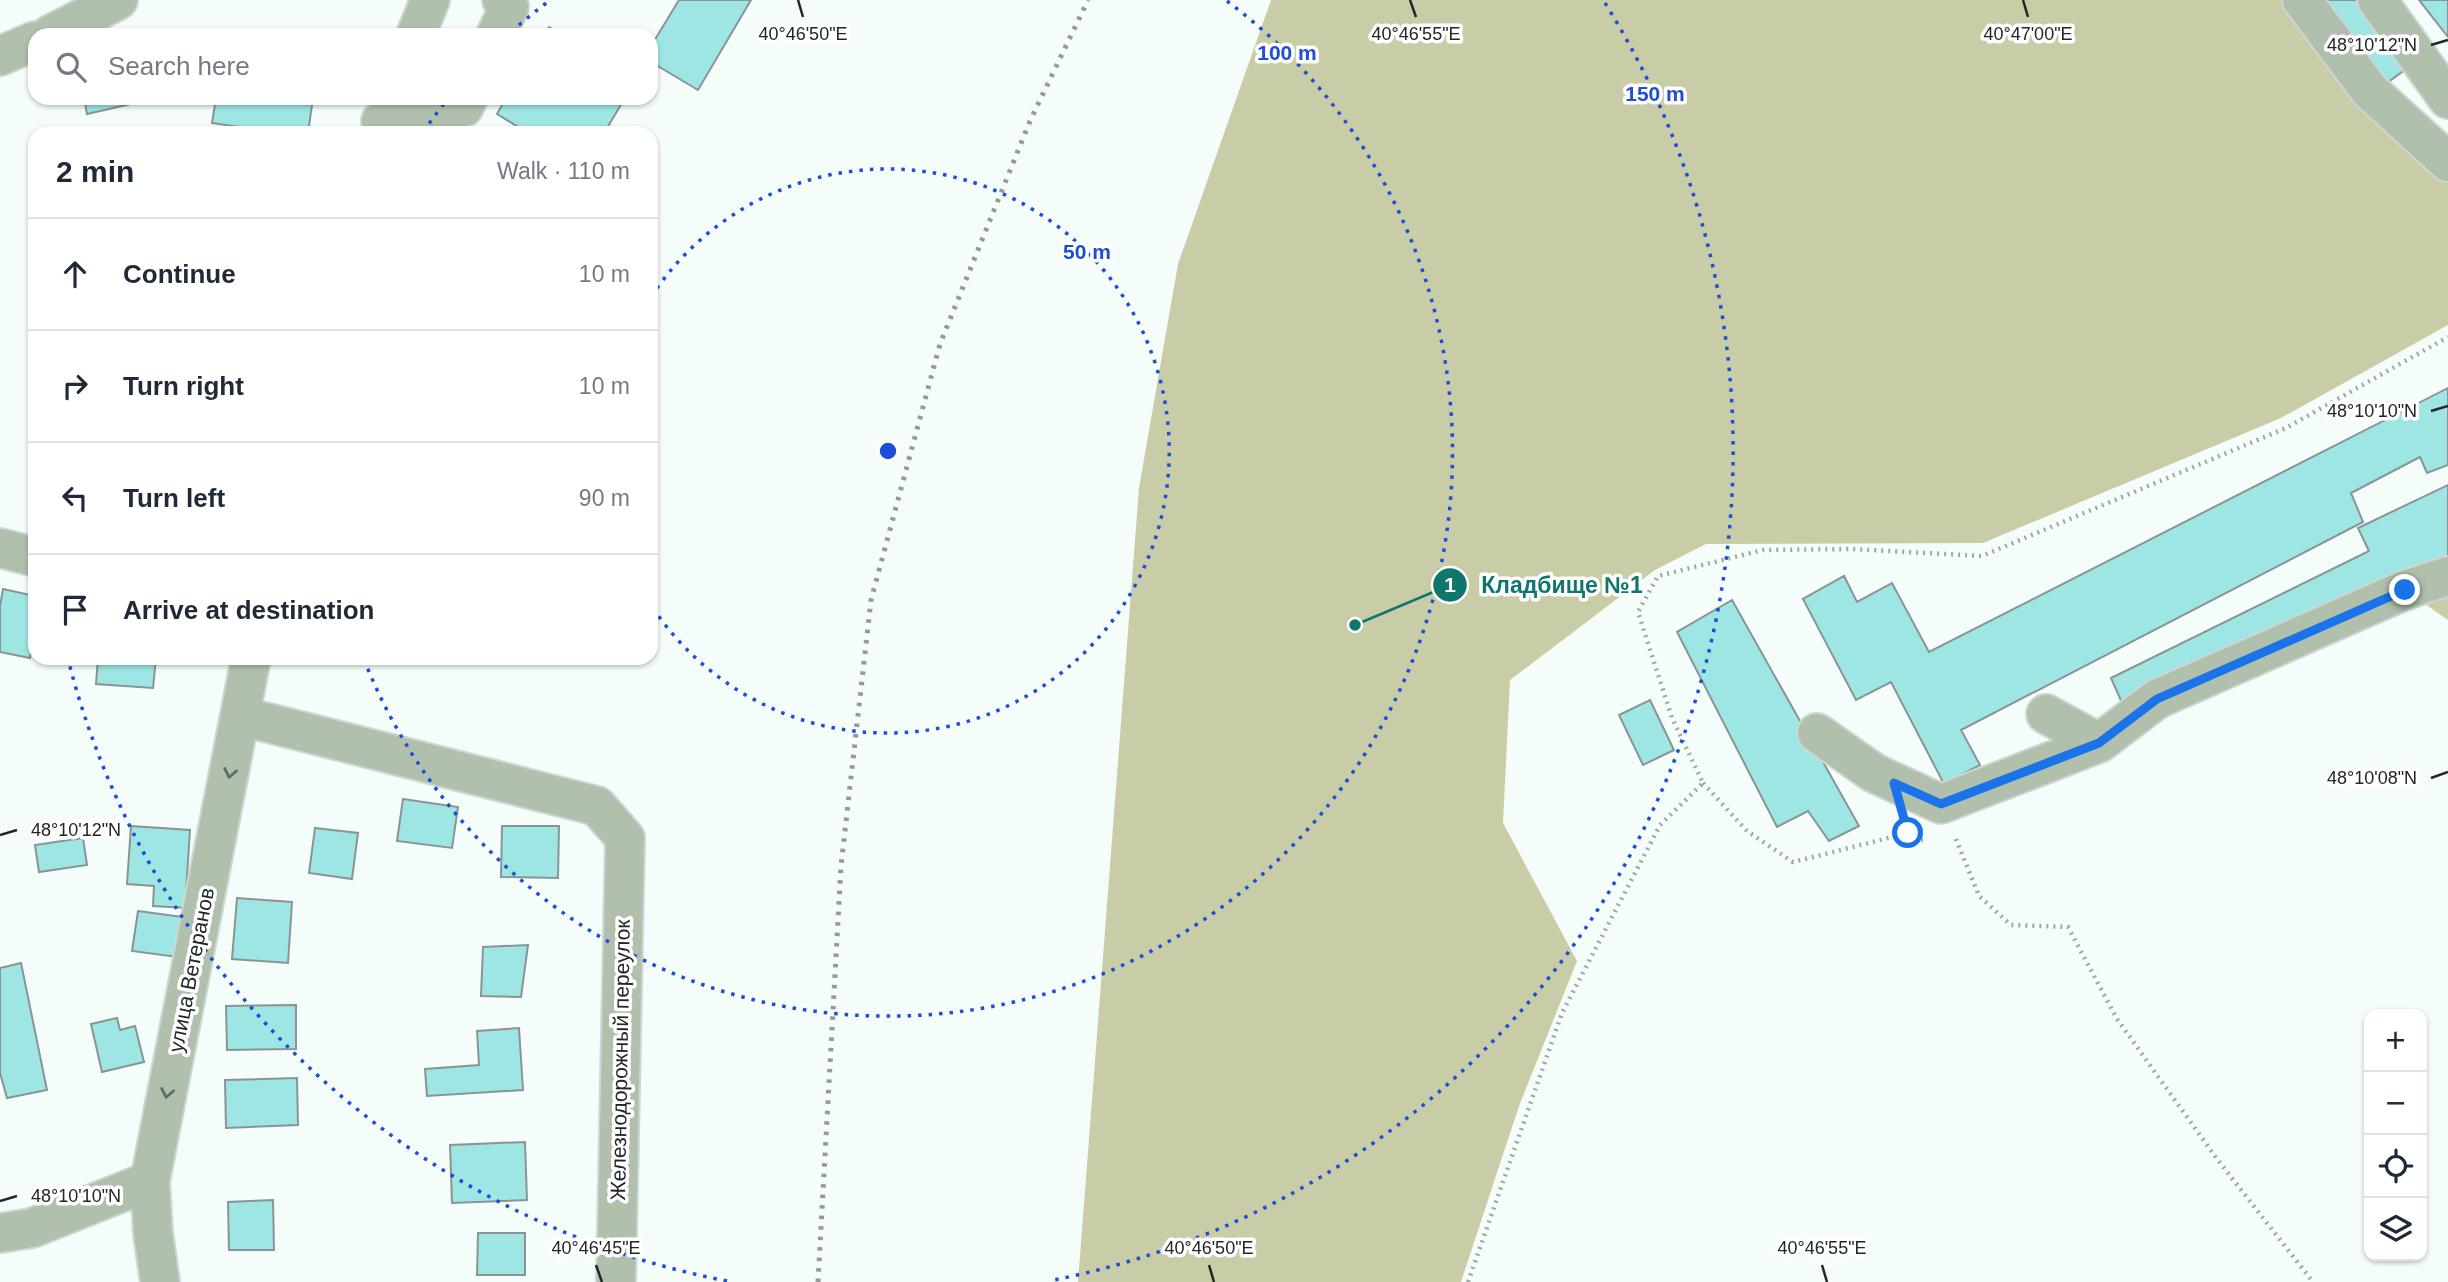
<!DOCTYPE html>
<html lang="en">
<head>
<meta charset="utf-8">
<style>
  body { margin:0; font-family:Arial,sans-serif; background:#f2f2f3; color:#1f2937 }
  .controls { position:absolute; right:21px; bottom:21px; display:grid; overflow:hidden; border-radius:14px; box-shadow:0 2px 5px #0004 }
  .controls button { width:63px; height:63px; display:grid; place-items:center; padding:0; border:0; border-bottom:2px solid #e0e1e3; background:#fff; color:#1f2937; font:35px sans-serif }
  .stop { position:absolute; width:21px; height:21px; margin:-16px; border:5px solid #1a73e8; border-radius:50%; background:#fff }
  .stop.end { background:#1a73e8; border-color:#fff; box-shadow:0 2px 7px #0008 }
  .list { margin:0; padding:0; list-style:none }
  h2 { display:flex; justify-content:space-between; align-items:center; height:91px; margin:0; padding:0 28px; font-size:30px }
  h2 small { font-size:23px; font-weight:400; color:#747a83 }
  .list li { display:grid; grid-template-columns:46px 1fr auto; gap:21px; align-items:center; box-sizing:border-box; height:112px; padding:0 28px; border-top:2px solid #e0e1e3 }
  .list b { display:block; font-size:26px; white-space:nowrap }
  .list em { font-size:23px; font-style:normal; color:#747a83 }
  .icon { flex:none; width:38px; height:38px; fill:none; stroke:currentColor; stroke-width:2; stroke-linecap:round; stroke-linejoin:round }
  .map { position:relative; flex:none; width:2448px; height:1282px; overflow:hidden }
  .search { position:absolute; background:#fff; box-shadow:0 2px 5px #0004; left:28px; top:28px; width:630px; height:77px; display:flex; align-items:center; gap:18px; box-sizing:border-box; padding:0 24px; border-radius:21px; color:#747a83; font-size:26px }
  .panel { position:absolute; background:#fff; box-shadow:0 2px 5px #0004; left:28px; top:126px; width:630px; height:539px; border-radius:21px }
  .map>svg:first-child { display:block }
  .green { fill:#c9cda7 }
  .building { fill:#9ee6e3; stroke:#8b9494; stroke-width:2 }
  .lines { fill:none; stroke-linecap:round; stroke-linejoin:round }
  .minor-casing { stroke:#ced6d3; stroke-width:42 }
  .path { stroke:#a0a7a3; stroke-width:4.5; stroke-dasharray:2 5; stroke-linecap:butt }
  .minor { stroke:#b1c0ad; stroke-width:38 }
  .rail { stroke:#939a97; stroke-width:5; stroke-dasharray:3.5 7; stroke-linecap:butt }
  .oneway { stroke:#626b62 }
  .route { stroke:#1a73e8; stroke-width:9 }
  .ticks { fill:none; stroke:#222624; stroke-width:2.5 }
  .ring { fill:none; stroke:#1d4ed8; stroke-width:3.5; stroke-dasharray:3.5 7 }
  .labels { text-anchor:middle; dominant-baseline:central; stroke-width:7; stroke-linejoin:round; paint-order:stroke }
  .street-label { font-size:21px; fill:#222624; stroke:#fff }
  .ticks-label { font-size:18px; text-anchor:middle; fill:#222624; stroke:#fff; stroke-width:7; stroke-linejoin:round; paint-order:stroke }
  .centre { fill:#1d4ed8; stroke:#fff; stroke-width:3.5 }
  .ring-label { font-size:21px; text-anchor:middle; font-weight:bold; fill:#1d4ed8; stroke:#fff; stroke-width:7; stroke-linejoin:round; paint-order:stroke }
  .leader { fill:none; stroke:#0f766e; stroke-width:2.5 }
  .callout-dot { fill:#0f766e; stroke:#fff; stroke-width:2.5 }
  .mark-label { font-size:21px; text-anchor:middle; font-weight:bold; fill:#fff }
  .callout-label { font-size:23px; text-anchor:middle; font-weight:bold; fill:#0f766e; stroke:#fff; stroke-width:7; stroke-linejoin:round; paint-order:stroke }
</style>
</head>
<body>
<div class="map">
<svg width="2448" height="1282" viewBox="0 0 2448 1282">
  <rect width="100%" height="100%" fill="#f4fdf9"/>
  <!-- green -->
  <path class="green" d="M1271,0h1017l160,180v145l-167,93 -298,125 -277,1 -51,26 -145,110 -7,143 74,138 -58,145 -58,176h-383l61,-794 39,-224z
    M2448,597v23l-23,-16z"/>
  <!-- building -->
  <path class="building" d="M679,0h72l-53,90 -47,-28v-16z
    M2318,0h43l49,66 -30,22z
    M2419,0h29v37z
    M549,27l14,8h-19z
    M84,98h59l1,3 -57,13z
    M216,98h97l-5,35h-56l1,-4 -41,-6z
    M506,98h119l-21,35h-76l-31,-19z
    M2448,388v77l-21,8 -7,-16 -69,36 12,29 -402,208 19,35 -36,19 -53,-102 -35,18 -53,-101 41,-23 13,26 35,-19 37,69z
    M2448,485v80l-326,138 -11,-25 258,-127 -11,-23z
    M3,589l32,7v40l-5,22 -30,-6v-46z
    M1732,600l127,226 -30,15 -21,-30 -31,16 -100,-195z
    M98,658h58l-3,30 -57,-4z
    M1650,700l24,50 -31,15 -24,-50z
    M403,799l55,8 -6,41 -55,-7z
    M131,826l59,4 -5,78 -32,-2 1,-20 -27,-2z
    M502,826h57l-1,52 -57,-1z
    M315,828l43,5 -6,46 -43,-6z
    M83,838l4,27 -48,7 -4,-27z
    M237,898l55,4 -4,61 -56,-4z
    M138,911l45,6 -6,40 -45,-6z
    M528,945l-7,52 -40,-1 2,-49z
    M21,963l26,127 -40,8 -7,-25v-105z
    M296,1005v44l-69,1 -1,-44z
    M117,1018l3,12 15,-4 9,36 -42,10 -11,-48z
    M519,1028l4,62 -96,6 -2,-27 54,-4 -2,-34z
    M297,1078l1,47 -72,3 -1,-48z
    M525,1142l2,58 -75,3 -2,-58z
    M273,1200l1,50h-45l-1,-48z
    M478,1233h47v42h-48z"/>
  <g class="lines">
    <defs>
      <path id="minor" d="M2302,0l68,91 78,71
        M2377,0l71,99
        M50,35l68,-35
        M416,35l14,-35
        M496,35l13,-28 -7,-7
        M0,56l35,-15
        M381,121l83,-14 4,-9
        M0,548l35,9
        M2046,714l53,29 58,-44 248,-109 43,-14
        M241,716l356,90 28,32 -9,444
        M1817,733l57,40 67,31 158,-61
        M0,1233l32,-5 118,-47
        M160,1282l-7,-49 -3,-52 101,-523"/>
    </defs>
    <!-- minor casing -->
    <use href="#minor" class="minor-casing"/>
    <!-- path -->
    <path class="path" d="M1703,783l44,48 46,31 115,-29
      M1907,831l3,9h13
      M1956,839l23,57 32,29 57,2 49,92 100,140 96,123
      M1468,1282l94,-269 98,-188 43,-42 -31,-65 -34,-106 20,-36 105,-26 88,-1 131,7 304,-128 162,-91"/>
    <!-- minor -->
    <use href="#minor" class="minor"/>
    <!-- rail -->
    <path class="rail" d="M818,1282l23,-416 30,-266 69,-256 90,-223 58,-121"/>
  </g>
  <!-- one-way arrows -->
  <defs><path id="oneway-chevron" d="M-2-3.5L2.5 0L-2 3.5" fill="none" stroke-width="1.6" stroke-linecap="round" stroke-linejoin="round" transform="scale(1.75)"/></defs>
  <g class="oneway">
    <use href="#oneway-chevron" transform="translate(230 773) rotate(101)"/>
    <use href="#oneway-chevron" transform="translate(167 1093) rotate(101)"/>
  </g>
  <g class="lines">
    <!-- route -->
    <path class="route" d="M1908,833l-14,-50 47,21 158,-61 58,-44 248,-109"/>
  </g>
  <!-- ticks -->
  <path class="ticks" d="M798,0l5,17M1410,0l6,17M2023,0l5,17M2431,45l17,-5M2431,411l17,-5M2431,778l17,-6M0,835l17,-5M0,1201l17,-5M596,1265l6,17M1209,1265l5,17M1822,1265l5,17"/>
  <!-- distance rings -->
  <g class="ring">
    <path d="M651 297A282 282 0 1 1 651 605"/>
    <path d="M423 132A564 564 0 0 1 447 100M511 32A564 564 0 0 1 549 1M1227 1A564 564 0 1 1 365 662"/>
    <path d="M727 1281A846 846 0 0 1 69 663M1605 3A846 846 0 0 1 1049 1281"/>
  </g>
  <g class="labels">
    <!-- street labels -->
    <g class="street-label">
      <text transform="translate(191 970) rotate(-79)">улица Ветеранов</text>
      <text transform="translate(620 1060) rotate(-89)">Железнодорожный переулок</text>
    </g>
  </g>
  <g class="ticks-label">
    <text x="803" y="40">40°46'50"E</text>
    <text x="1416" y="40">40°46'55"E</text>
    <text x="2028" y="40">40°47'00"E</text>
    <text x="2372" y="51">48°10'12"N</text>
    <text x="2372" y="417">48°10'10"N</text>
    <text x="2372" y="784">48°10'08"N</text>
    <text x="76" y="836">48°10'12"N</text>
    <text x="76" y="1202">48°10'10"N</text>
    <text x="596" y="1254">40°46'45"E</text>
    <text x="1209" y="1254">40°46'50"E</text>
    <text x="1822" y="1254">40°46'55"E</text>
  </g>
  <circle cx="888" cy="451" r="10" class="centre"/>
  <g class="ring-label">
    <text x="1287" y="60">100 m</text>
    <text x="1655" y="101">150 m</text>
    <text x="1087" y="259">50 m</text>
  </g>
  <!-- callouts -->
  <path class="leader" d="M1355 625L1450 585"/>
  <g class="callout-dot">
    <circle cx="1355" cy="625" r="7"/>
    <circle cx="1450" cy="585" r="18"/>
  </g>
  <g class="mark-label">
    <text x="1450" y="592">1</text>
  </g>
  <g class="callout-label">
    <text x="1562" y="593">Кладбище №1</text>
  </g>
</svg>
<div class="controls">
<button>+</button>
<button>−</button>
<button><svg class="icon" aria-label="locate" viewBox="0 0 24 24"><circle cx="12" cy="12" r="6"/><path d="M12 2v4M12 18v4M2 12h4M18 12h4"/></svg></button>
<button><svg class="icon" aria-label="layers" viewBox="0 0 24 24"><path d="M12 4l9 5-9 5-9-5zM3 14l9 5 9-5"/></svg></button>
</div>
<div class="stop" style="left:1908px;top:833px"></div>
<div class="stop end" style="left:2405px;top:590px"></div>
<div class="search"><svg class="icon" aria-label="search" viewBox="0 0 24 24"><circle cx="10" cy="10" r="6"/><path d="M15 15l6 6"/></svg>Search here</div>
<section class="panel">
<h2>2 min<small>Walk · 110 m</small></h2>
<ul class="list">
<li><svg class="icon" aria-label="ahead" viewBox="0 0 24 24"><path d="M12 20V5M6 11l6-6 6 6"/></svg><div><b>Continue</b></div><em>10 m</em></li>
<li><svg class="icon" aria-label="right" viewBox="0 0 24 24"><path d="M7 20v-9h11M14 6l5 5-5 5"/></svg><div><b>Turn right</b></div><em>10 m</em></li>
<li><svg class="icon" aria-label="left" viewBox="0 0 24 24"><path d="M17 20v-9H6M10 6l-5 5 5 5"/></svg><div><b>Turn left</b></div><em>90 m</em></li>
<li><svg class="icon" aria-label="arrive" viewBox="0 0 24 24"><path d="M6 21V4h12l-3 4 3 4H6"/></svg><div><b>Arrive at destination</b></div></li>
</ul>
</section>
</div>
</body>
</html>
